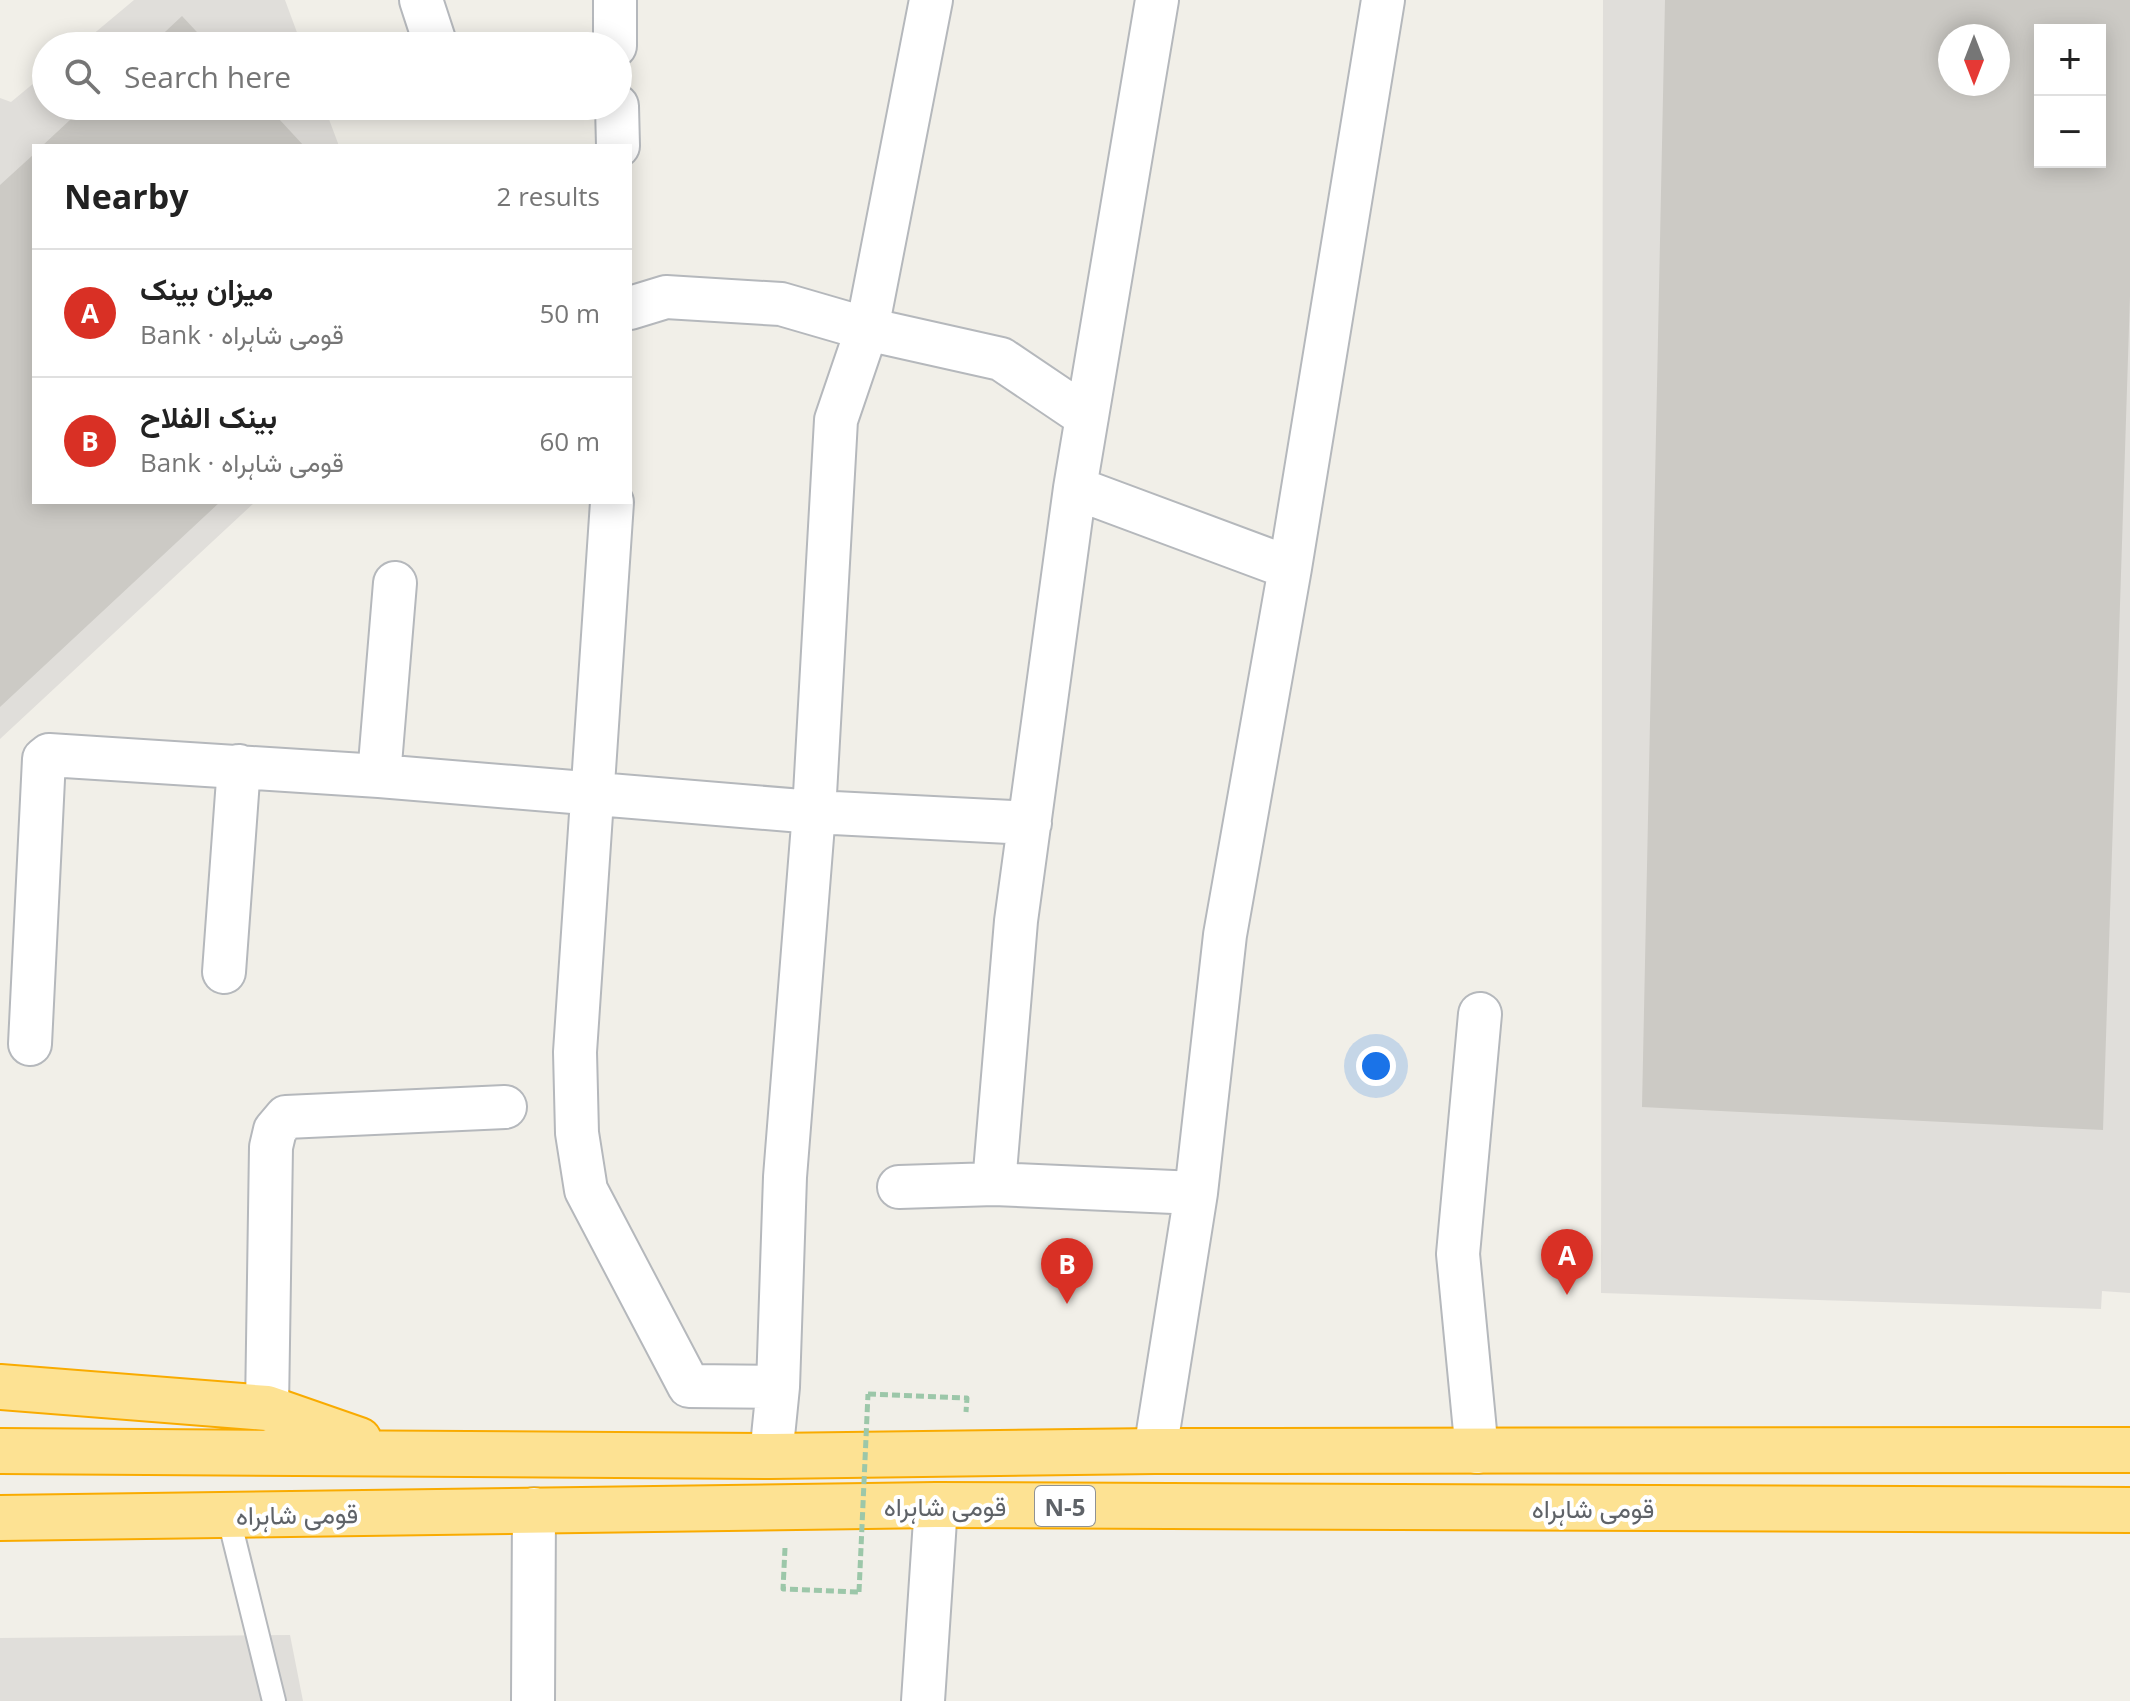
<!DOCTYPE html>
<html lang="en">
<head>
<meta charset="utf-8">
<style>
  body { margin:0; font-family:"Open Sans",Vazirmatn,sans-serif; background:#f2f2f2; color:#222 }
  .controls { position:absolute; right:24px; top:24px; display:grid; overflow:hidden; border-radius:0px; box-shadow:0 4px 20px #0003 }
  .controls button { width:72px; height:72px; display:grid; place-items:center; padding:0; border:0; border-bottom:2px solid #e0e0e0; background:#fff; color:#222; font:40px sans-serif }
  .compass { position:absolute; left:1938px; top:24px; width:72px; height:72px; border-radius:50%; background:#fff; box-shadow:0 4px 20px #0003; rotate:180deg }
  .you { position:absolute; left:1376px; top:1066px; width:28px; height:28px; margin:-20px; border:6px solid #fff; border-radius:50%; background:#1a73e8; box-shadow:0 0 0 12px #1a73e833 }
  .badge { display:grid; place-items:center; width:52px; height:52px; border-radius:50%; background:#d93025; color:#fff; font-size:26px; font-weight:700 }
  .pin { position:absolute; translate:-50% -66px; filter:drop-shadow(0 2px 4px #0008) }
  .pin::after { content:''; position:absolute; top:42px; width:28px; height:24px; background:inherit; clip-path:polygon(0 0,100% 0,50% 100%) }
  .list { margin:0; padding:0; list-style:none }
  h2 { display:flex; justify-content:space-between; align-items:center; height:104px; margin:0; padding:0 32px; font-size:34px }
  h2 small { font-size:26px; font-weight:400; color:#767676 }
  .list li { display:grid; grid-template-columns:52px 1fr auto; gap:24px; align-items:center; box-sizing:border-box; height:128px; padding:0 32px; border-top:2px solid #e0e0e0 }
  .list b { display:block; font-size:30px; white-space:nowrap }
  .list p { margin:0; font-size:26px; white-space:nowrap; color:#767676 }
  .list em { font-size:26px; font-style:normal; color:#767676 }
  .icon { flex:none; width:44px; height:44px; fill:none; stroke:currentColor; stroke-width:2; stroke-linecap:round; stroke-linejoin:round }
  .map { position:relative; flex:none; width:2130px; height:1701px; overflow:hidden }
  .search { position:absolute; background:#fff; box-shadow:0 4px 20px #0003; left:32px; top:32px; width:600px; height:88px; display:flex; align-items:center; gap:20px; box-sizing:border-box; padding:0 28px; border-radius:44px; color:#767676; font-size:30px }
  .panel { position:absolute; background:#fff; box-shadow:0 4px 20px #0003; left:32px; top:144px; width:600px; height:360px; border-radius:0px }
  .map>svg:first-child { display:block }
  .industrial { fill:#e0deda; fill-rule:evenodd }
  .building { fill:#cccac5; fill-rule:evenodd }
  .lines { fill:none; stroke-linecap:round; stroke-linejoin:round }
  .lane-casing { stroke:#b5b8bc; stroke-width:26 }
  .street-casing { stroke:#b5b8bc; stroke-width:46 }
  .highway-casing { stroke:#f9ab00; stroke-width:48 }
  .path { stroke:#9cc7a9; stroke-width:5; stroke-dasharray:8 4; stroke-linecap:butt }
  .lane { stroke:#fff; stroke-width:22 }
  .street { stroke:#fff; stroke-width:42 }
  .highway { stroke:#fde293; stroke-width:44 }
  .path-bridge { stroke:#9cc7a9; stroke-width:5; stroke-dasharray:8 4; stroke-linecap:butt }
  .labels { text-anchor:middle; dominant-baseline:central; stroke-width:8; stroke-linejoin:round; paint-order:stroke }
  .shield { fill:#fff; stroke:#8f9295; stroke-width:2 }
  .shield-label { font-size:24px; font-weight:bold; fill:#5f6368 }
  .street-label { font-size:26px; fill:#5f6368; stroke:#fff }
</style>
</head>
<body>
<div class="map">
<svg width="2130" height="1701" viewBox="0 0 2130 1701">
  <rect width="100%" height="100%" fill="#f1efe8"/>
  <!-- industrial -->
  <path class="industrial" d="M134,0h151l17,46h-223z
    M1603,0h527v1293l-28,-2 -1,18 -500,-16zM2040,30h60v132h-60zM1950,36h48v48h-48z
    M46,73v33h278l15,40h-305v356h221l-255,237v-641l11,4z
    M290,1635l13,66h-303v-63z"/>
  <!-- building -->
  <path class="building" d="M1665,0h465v296l-27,834 -461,-23zM2040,30h60v132h-60zM1950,36h48v48h-48z
    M182,16l28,30h-60z
    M85,106h182l37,40h-262z
    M34,154v348h186l-220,205v-522z"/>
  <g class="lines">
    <defs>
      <path id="lane" d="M228,1515l46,186"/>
      <path id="street" d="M421,0l15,46
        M615,46v-46
        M617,106l1,40
        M630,308l36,-11 115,7 86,25 134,30 86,58
        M1075,488l215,80
        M612,502l-37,550 2,81 9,57 103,196 89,1
        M379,776l16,-193
        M224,972l15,-206
        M30,1044l14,-285 5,-4 330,21 435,36 216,11
        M994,1184l202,9 -41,258
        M899,1187l95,-3 22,-263 59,-433 82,-488
        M1196,1193l29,-258 65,-367 93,-568
        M267,1408l4,-261 4,-17 11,-13 219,-10
        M1477,1452l-19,-198 22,-240
        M771,1456l7,-69 7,-210 29,-365 22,-392 31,-91 64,-329
        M533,1701l1,-192
        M923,1701l13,-196"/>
      <path id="highway" d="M0,1387l267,21 92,32
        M0,1451l771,5 384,-5 975,-1
        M0,1518l936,-13 1194,5"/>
    </defs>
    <!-- lane casing -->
    <use href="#lane" class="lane-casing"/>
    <!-- street casing -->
    <use href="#street" class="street-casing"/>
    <!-- highway casing -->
    <use href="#highway" class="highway-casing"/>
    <!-- path -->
    <path class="path" d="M868,1394l99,4 -1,14
      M785,1548l-2,41 76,3"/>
    <!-- lane -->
    <use href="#lane" class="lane"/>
    <!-- street -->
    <use href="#street" class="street"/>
    <!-- highway -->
    <use href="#highway" class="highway"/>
    <!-- path-bridge -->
    <path class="path-bridge" d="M859,1592l9,-198"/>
  </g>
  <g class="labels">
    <!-- shield labels -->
    <rect class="shield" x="1035" y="1486" width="60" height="40" rx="6"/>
    <g class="shield-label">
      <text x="1065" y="1506">N-5</text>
    </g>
    <!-- street labels -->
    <g class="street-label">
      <text x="945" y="1506">قومی شاہراہ</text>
      <text x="1593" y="1508">قومی شاہراہ</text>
      <text transform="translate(297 1514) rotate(-1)">قومی شاہراہ</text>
    </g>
  </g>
</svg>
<div class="controls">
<button>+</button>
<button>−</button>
</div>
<svg class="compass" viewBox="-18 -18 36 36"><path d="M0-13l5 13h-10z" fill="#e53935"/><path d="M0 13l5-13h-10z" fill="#767676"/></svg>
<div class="you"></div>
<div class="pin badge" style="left:1567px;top:1295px">A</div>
<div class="pin badge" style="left:1067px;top:1304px">B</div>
<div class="search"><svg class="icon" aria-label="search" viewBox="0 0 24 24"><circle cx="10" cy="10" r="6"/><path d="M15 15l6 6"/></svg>Search here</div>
<section class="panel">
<h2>Nearby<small>2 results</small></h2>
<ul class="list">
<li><span class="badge">A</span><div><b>میزان بینک</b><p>Bank · قومی شاہراہ</p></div><em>50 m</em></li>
<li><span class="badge">B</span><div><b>بینک الفلاح</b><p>Bank · قومی شاہراہ</p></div><em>60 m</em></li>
</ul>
</section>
</div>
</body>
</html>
